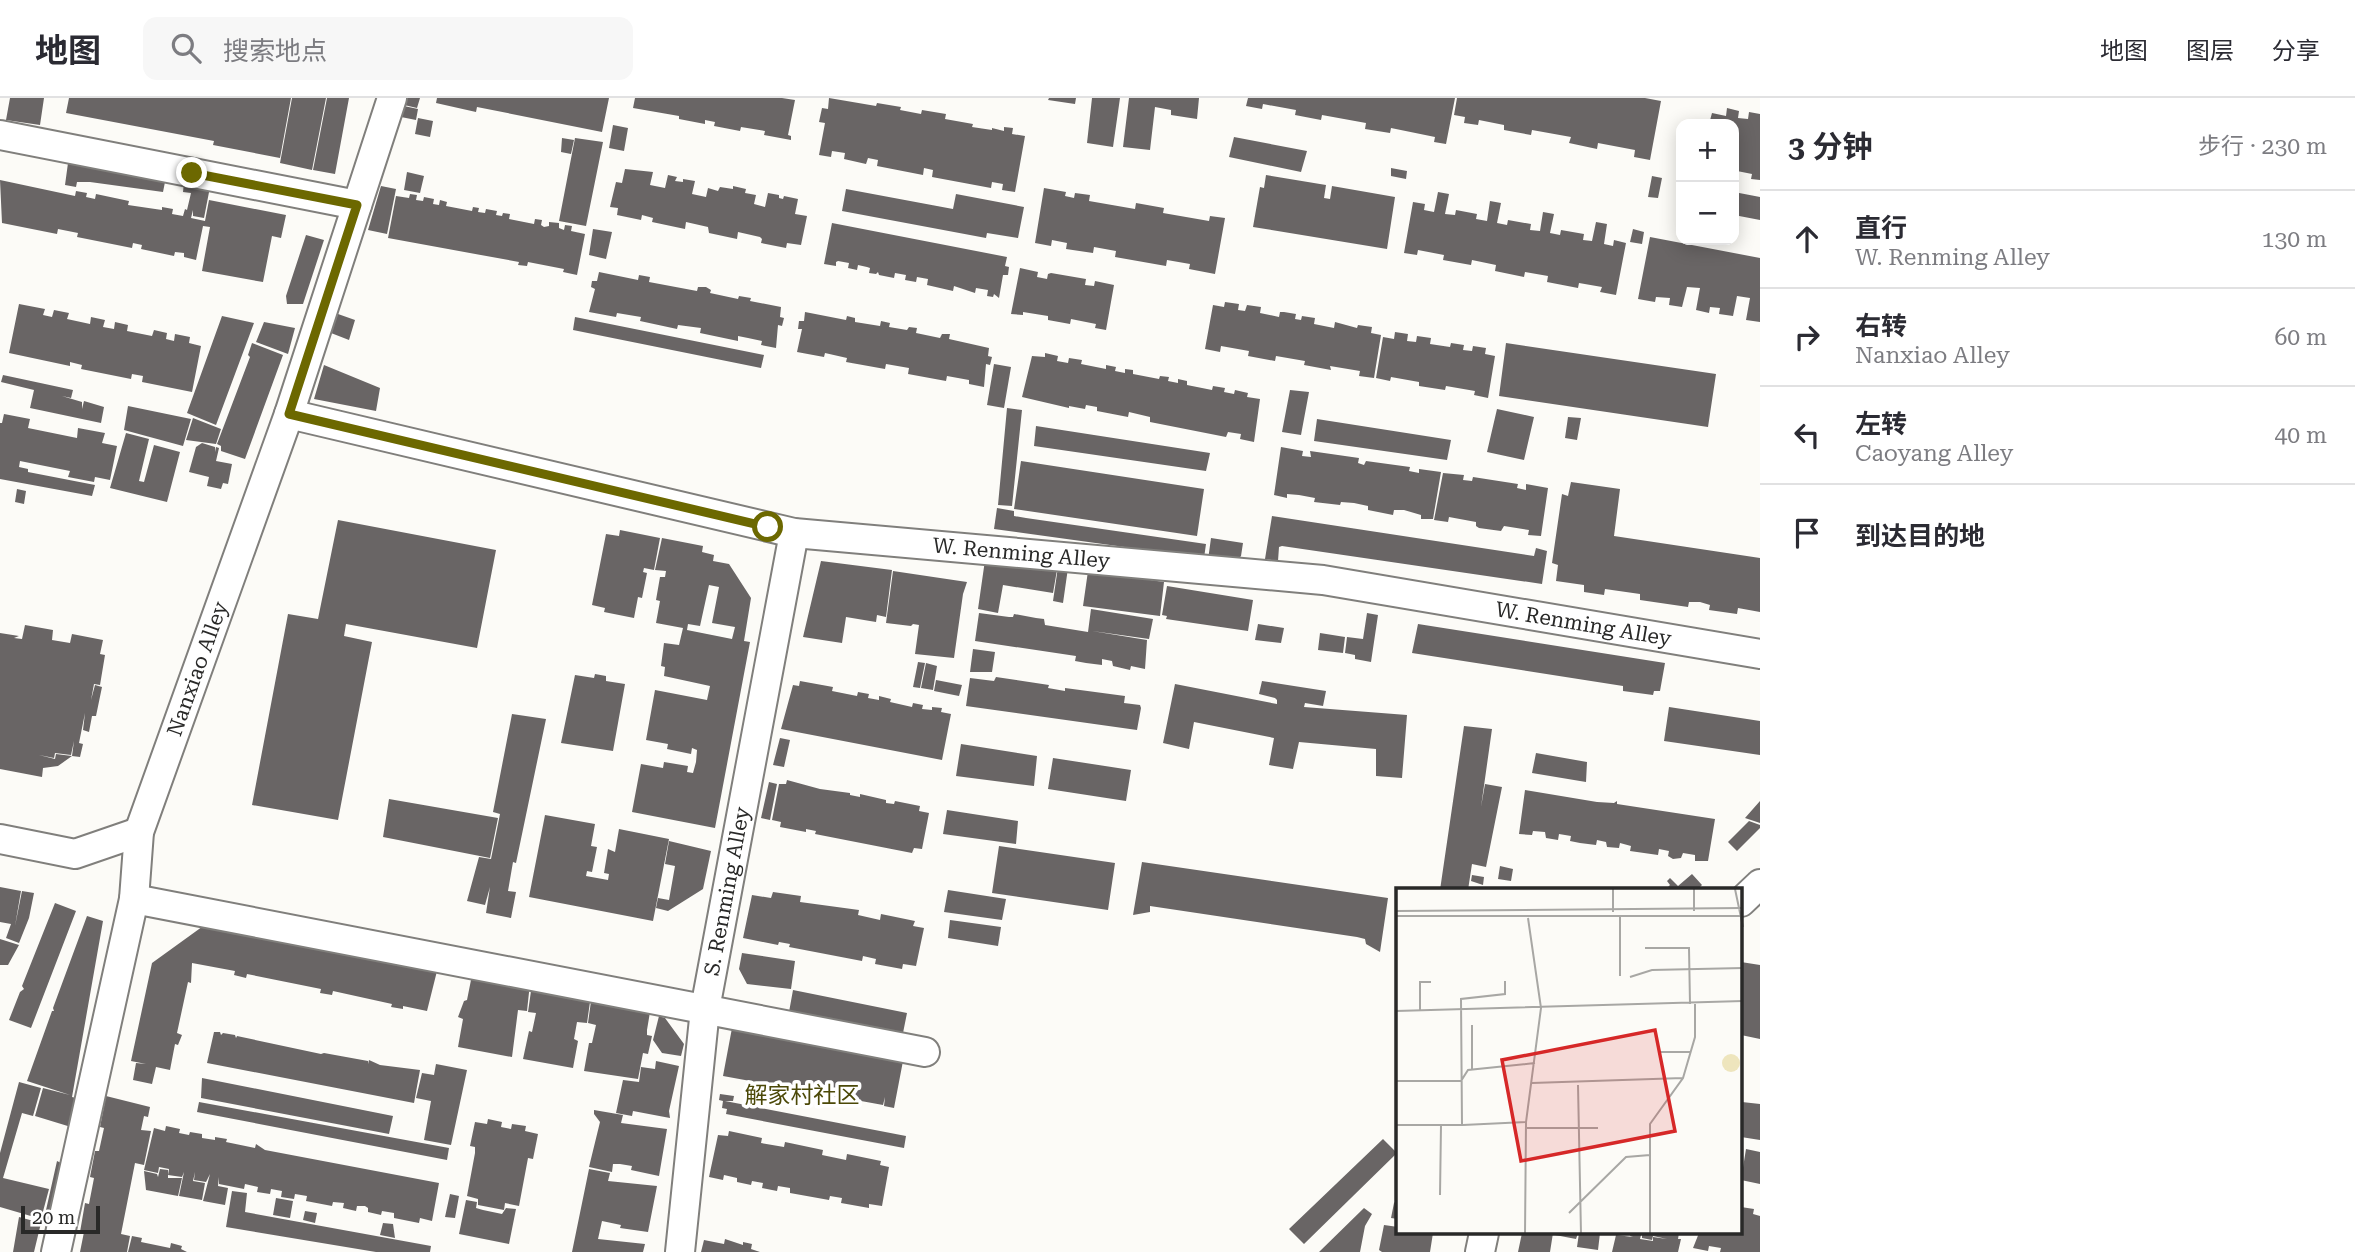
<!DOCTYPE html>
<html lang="zh">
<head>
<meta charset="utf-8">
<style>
  body { margin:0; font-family:"Roboto Serif","Noto Sans SC",serif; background:#f7f7f7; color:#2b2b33 }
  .controls { position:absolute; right:21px; top:21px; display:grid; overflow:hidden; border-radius:14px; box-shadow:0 4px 18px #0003 }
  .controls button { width:63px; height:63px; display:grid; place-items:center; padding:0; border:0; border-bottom:2px solid #e1e1e2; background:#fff; color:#2b2b33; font:35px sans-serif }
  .scale { position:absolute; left:21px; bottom:18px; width:79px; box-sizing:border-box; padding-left:7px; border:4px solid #292928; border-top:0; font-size:19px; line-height:24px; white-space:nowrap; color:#292928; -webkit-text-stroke:5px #fff; paint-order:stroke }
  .stop { position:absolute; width:21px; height:21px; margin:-16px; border:5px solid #6c6800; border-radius:50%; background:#fff }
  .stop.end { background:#6c6800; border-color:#fff; box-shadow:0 2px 7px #0008 }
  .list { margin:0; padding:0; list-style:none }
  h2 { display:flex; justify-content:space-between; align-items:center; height:91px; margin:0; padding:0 28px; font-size:30px }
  h2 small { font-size:23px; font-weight:400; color:#7c7c81 }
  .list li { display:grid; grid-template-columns:46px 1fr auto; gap:21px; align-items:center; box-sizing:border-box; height:98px; padding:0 28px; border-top:2px solid #e1e1e2 }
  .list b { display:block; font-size:26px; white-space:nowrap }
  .list p { margin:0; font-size:23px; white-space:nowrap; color:#7c7c81 }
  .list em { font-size:23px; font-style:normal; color:#7c7c81 }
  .icon { flex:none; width:38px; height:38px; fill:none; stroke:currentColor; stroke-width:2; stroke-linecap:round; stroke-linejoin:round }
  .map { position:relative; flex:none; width:1760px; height:1154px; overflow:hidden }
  header { display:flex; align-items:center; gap:42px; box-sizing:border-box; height:98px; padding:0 35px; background:#fff; border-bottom:2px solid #e1e1e2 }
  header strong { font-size:33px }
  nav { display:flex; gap:38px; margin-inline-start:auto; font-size:24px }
  .search { width:490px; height:63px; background:#f7f7f7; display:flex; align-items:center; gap:18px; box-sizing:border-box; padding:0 24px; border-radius:14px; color:#7c7c81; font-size:26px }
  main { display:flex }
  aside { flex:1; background:#fff }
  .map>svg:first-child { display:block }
  .building { fill:#696565; fill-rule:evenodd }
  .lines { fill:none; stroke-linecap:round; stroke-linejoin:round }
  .minor-casing { stroke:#807f7c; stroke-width:32 }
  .minor { stroke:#fff; stroke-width:28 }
  .route { stroke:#6c6800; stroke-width:9 }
  .labels { text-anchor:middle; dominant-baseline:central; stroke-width:7; stroke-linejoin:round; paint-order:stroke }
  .street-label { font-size:21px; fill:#292928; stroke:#fff }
  .neighbourhood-label { font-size:23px; fill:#4c4908; stroke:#fff }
  .inset-road { fill:none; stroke:#a8a7a4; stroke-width:2 }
  .view { fill:#d62828; fill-opacity:0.15; stroke:#d62828; stroke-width:3.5 }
  .inset-edge { fill:none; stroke:#292928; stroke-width:3.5 }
</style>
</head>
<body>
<header>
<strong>地图</strong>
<div class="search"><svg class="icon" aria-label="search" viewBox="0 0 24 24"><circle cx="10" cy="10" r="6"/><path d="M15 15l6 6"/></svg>搜索地点</div>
<nav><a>地图</a><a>图层</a><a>分享</a></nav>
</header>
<main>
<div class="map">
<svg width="1760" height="1154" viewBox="0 0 1760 1154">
  <rect width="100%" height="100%" fill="#fcfbf7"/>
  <!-- building -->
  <path class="building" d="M10,0h34l-4,27 -34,-5z
    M69,0h222l-11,60 -67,-13 1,-4 -148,-28z
    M292,0h34l-14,72 -32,-7z
    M327,0h22l-14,76 -22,-4z
    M401,0h19l-3,10 -17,-4z
    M437,0h172l-7,34 -125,-25 -1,5 -40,-9z
    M635,0h147l13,2 -7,35 3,1v4l-27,-5 1,-4 -24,-4 -1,4 -26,-5 1,-4 -10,-2v4l-26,-5v-3l-46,-8z
    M829,0l47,8 1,-3 24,4 -1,3 21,4 1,-4 24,4 -1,5 28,5 -1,3 20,3v-2l12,3v-4l9,1 -1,6 13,2 -10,56 -13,-2 1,-6 -11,-2 -1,6 -59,-11 1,-7 -9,-2 -1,7 -46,-9 1,-6 -10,-2 -2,6 -22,-5 1,-6 -13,-2 -1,6 -12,-2 6,-32 -6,-1 3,-14 6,1z
    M1049,0h27l-1,6 -27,-4z
    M1092,0h28l-7,49 -26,-4z
    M1129,0h70l-2,21 -26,-4v-5l-16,-3 -5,43 -27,-3z
    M1248,0h207l-9,46 -12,-2 1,-5 -44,-9 -1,5 -25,-4 1,-6 -44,-8 -1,5 -26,-5 1,-5 -33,-6 -1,5 -16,-3z
    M1457,0h188l16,3 -11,59 -16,-3 1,-7 -37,-7 -1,6 -28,-6 2,-6 -39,-7 -1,5 -27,-5v-5l-25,-5 -1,5 -14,-2 1,-6 -11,-2z
    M399,7l19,4 -2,11 -20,-4z
    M1727,10l12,3 -1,7 10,1 1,-7 11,2v66l-9,-1 1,-5 -15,-3 -1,5 -2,-1v-51h-25l3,-11 14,3z
    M418,20l15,3 -3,16 -15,-3z
    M613,27l15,3 -4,23 -15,-3z
    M1234,39l73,14 -6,21 -72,-15z
    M562,40l12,2 -3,14 -10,-2z
    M575,40l28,4 -17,84 -27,-5z
    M68,65l98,14 -3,15 -73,-10h-13l-1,5 -11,-2z
    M1391,70l16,3 -1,8 -15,-3z
    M625,71l28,3 -3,13 15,3 3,-13 9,2 -2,4 8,1v-3l12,2 -3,13 14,3 2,-9 10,3 2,-4 13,2v-3l13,3 -1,4 11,2 -2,9 11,3 3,-14 11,2v3l4,1 1,-3 14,3 -3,15 12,2 -6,29 -14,-2 -1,5 -25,-5 1,-4 -2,-2 -22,-5 -1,7 -28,-6 -1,-6 -22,-5 -1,7 -33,-7 1,-4 -11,-3 -1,5 -24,-5 1,-7 -8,-1 6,-25 6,1z
    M407,74l17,4 -4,17 -16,-3z
    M1266,77l60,10 -2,13 6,1 2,-13 63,11 -8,52 -134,-22 7,-40 4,1z
    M1652,78l10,2 -4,20 -10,-1z
    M0,82l75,16 1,-5 11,2 -1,4 9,2 1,-5 33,7 -1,4 34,5v-3l11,2 -1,5 11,2 2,-7 2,1 4,-17 -8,-1 1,-10 26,5 -6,31 -11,-2v-6l-2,8 14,3 4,-21 77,15 -5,23 -9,-2 -9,46 -61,-11 8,-44 -7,-1 -7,34 -12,-3v-4l-9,-1 -1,4 -33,-7 1,-4 -9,-2 -1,5 -55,-11 1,-4 -20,-4 -1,5 -55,-11z
    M381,88l15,3 -9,45 -19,-4z
    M1044,90l22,4 -1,4 9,2 1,-5 15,2 -1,6 46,8 1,-6 28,5 -1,5 46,8 1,-5 15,2 -10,56 -26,-5 1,-5 -23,-4 -1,6 -51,-9 1,-6 -22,-4 -1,6 -27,-4 1,-6 -15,-3 -1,6 -16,-3z
    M846,91l107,20 3,-15 68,13 -6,31 -31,-5 -1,5 -144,-27z
    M1438,94l11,2 -4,20 10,1 1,-5 21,4 -1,5 11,2 3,-20 11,2 -4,20 10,2 1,-5 23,4 -1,6 10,1 3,-19 11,2 -4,19 10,2 1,-5 23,4 -1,6 9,1 4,-19 11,2 -3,20 9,2 1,-6 12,3 -10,52 -16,-3 2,-5 -23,-4 -1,5 -31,-6 1,-6 -23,-4 -1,5 -29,-6 1,-6 -24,-5 -1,5 -28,-5 1,-5 -26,-5 -1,5 -13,-2 9,-51 12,2 -1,6 10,2z
    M1734,94l26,5v23l-26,-5z
    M410,96l7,1 -1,5 7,1 1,-4 10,2 -1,5 6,1 1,-5 7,2 -1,4 26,5 1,-4 6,1 -1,4 7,1 1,-4 11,2 -1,4 6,1 1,-3 7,1 -1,5 25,5 1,-5 7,1 -1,5 3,2 5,-1v-4l10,1v5l5,2 1,-5 7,1 -1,5 14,3 -8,41 -14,-3 1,-3 -36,-7 -1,4 -9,-1 1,-3 -131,-24 8,-42 13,2z
    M832,125l175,34 -2,9 4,1 -1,8h-5l-4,23 -5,-4 -1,3 -6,-1 1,-6 -12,-2 -1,5 -21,-7 -1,5 -26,-6 1,-6 -11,-2 -1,5 -11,-2 1,-5 -11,-2 -1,5 -15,-3 -1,-3 -2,2 -7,-1 1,-5 -3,-1 -9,-2 -1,5 -9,-2 1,-5 -11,-2 -2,1v4l-12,-2z
    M593,131l19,3 -6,27 -17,-4z
    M1633,131l11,3 -2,12 -12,-2z
    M306,137l18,5 -21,64h-16l-1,-8z
    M1650,139l110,21v64l-14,-2 4,-22 -13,-2 -4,20 -14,-2 1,-6 -10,-1 -1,6 -13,-3 4,-22 -13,-1 -5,20 -13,-2 1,-7 -14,-1 -1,5 -17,-3z
    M1020,170l18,4 -1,5 10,2 1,-5 3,-1 35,6 -1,6 9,1 1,-5 19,4 -8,45 -11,-2 1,-4 -25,-5 -1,5 -22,-4v-4l-25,-4v3l-12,-1z
    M599,174l39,8 1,-5 11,2 -1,5 48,9 1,-4h8l5,3 -1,3 28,6 1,-3 12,2 -1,3 31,6 -1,10 4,1 -2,8 -4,-1 -2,23 -15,-3 1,-4 -14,-3 -10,-2v5l-38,-8 1,-5 -23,-3 -1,4 -37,-8 1,-4 -24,-4 -1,4 -27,-5 6,-23 -4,-2 1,-6h5z
    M1225,204l14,2 -1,6 7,1 2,-6 14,2 -1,6 19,4 1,-5h4l12,2 -1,5 6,1 1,-4 13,2 -1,6 20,4 1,-6 22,6 1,-3 14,2 -1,6 10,2 -7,43 -15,-2 1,-5 -30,-5 1,4 -27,-5 1,-4 -29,-5 -1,5 -27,-5 1,-5 -28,-5 -1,6 -15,-3 8,-44 11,2z
    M19,206l26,5 -2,6 9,2 2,-7 15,3 -2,6 23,5 1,-7 14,3 -2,7 11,2 1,-7 13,3 -1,6 25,5 2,-6 13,3 -1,6 8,2 1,-7 15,3 -1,6 12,3 -9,46 -50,-10 1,-6 -11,-2 -1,5 -50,-10 1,-4 -12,-3v4l-61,-13z
    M805,214l41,8 1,-4 8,2v4l25,4 1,-5 9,2 -1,4 18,3 2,-3 8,1 -1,5 24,5 2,-4h8l-1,5 40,9 -1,8 4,1 -2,8 -4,-1 -2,23 -15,-3v-4l-22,-4 -1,5 -38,-7 1,-6 -23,-4 -1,5 -39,-7 1,-4 -22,-5 -1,4 -27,-5 5,-23h-4l1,-8h5z
    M338,216l17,6 -6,20 -18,-7z
    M222,218l32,7 -38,102 -29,-12z
    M575,219l189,38 -3,13 -188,-38z
    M264,224l31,6 -7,26 -32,-12z
    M1395,234l13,2 -1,7 9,1 1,-6 14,2 -1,6 20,3 1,-4 13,2 -1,5 9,1 1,-5 13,2 -1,6 10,2 -7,42 -14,-3 1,-4 -29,-5 -1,4 -26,-4v-4l-28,-5 -1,4 -14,-3 7,-41 11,2z
    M252,245l31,12 -38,104 -24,-8v-5l-4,-2 33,-87 -2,-2z
    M1506,245l210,31 -8,53 -209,-31z
    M1045,255l13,3 -1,5 11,2 1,-5 13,2 -1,4 25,5v-4l10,2 -1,4 10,2v-4l8,1v4l26,5 1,-3 9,1 -1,4 10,2v-4l9,2v4l25,5 1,-4 12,2 -1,4 10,2 1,-4 13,3 -1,4 13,2 -6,43 -14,-3 1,-5 -13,-2 -2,5 -76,-15v-5l-21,-5 -1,5 -31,-6v-4l-11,-2 -1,4 -16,-3v2l-47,-11 10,-41 13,1z
    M994,266l17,3 -7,41 -17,-3z
    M324,267l56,23 -4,23 -62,-12z
    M3,277l70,15 -2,8 -9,-2 20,6v7l2,-8 20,6 -3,16 -71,-15 4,-18 -33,-8z
    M1290,292l19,2 -8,43 -19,-3z
    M128,308l63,13 -8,27 -59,-16z
    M1007,310l15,2 -10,96 -14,-1z
    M1497,311l37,8 -10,43 -37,-8z
    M4,316l26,5 -2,9 49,10 1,-10 27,5 -3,10 15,3 -7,34 -15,-3 -1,5 -26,-5 2,-6 -50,-10 -1,6 9,2v3l67,13 -3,11 -92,-17v-56h2z
    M1568,319l13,1 -4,22 -12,-2z
    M193,320l28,11 -5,15 -30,-4z
    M1317,321l134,21 -4,20 -133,-19z
    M1036,328l174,27 -4,18 -172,-25z
    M126,335l23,6 -10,42 5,1 10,-37 26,7 -13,50 -57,-14z
    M202,345l13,4v5l1,-5 3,1 -3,13 16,3 -4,20 -5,-1 -2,6 -14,-3 2,-9 -20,-5 7,-25z
    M1281,349l22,4 -1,5 9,1 -1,-6 49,7 -1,5 6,2 2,-4 44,6 -1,4 10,2v-4l22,3 -8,47h-12v-4l-17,-5h-10l-1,5 -25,-5v-4l-14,-3 -13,-1 -1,3 -26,-3 1,-4 -16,-3 -12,-1v4l-13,-3z
    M1021,363l183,28 -7,47 -183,-27z
    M1443,375l21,2 -1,5 9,1 1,-4 45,7 -1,4 9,2v-6l22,4 -7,48 -13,-1 1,-5 -25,-4 -3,5 -22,-3 -3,-2v-4l-27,-5 -1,5 -14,-2z
    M1571,384l49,7 -6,47 146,22v54l-22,-4 -1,6 -28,-4 1,-5 -10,-3h-11l-1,5 -48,-7v-6l-35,-5 -1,6 -20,-3v-7l-28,-4 2,-16 -6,-2 10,-69 6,2z
    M17,391l9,2 -2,13 -9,-2z
    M997,410l17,3v5l12,2 180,26 -2,14 -210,-29z
    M1272,418l262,40 2,-8 11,3 -5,33 -260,-38 -3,1 -1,14 -13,-2z
    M338,422l158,30 -19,98 -131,-24 -2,12 28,6 -34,178 -86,-15 36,-191 30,5z
    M620,432l40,8 -6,32 -10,-2 -1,4 4,1 -5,25 -4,-1 -4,21 -30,-6 1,-4 -13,-3 14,-71 13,2z
    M662,440l41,8 -1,6 12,3 -1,6 16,3 22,34 -7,43 6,1 -35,186 -83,-16 9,-48 22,4 1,-6 24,4 -1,6 6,1 3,-11 1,-12 -5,-2 -1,6 -24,-5 1,-5 -22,-4 9,-50 52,10 3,-14 -46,-10 1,-9 -4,-1 3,-23 15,2 4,-17 -27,-5 4,-22 -4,-1 4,-23h5l1,-6 -11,-1zM709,487l10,2 -7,36 23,4 -3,12 -45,-9 1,-6 12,2z
    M1211,440l32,5 -2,13 -7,8 -26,-4z
    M985,462l72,10 -4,23 -50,-8 -5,28 -20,-4z
    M821,463l71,9 -6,47 -9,-2 -1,7 -30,-5 -4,26 -39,-6z
    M1058,469l10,1 -5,35 -10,-2z
    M893,473l74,11 -4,12 -9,64 -39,-4 4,-29 -6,-1 -2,2 -25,-3z
    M1088,473l76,11 -4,34 -77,-10z
    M1167,488l86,14 -5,31 -82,-12 1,-3 -5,-1z
    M1091,511l62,10 -4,20 -57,-8 55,9 -2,29 -14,-3 -1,4 -17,-4 -1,-5 -10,-2v6l-16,-2 -11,-2 1,-5 -101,-15 4,-28 30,4h4l1,-3 22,4 8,1 1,6 43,7z
    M1367,515l11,2 -7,47 -16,-3v-4l-10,-2 2,-16 16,2z
    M1258,526l26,4 -3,15 -26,-3z
    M1418,526l247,39 -5,28h-6l-1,4 -30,-4v-5l-211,-33z
    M25,527l28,5 -1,10 18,3 2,-9 31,6 -3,14 5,1 -5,30 -6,-1 -3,16 4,-15 7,2 -6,29h-4l-3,16 -6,-2 2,-17 -6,30 4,1 -3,13 -8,-1 2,-15 -3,14 -16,-2 -1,5 -15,-3 16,4 1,-5 16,2 -14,10 -15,2 -1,9 -42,-8v-136l19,3 -5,2 8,1z
    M1320,535l25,4 -2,16 -25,-3z
    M973,551l22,3 -3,20h-22z
    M918,564l7,1 -5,25 -7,-1z
    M926,565l11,3 -4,24 -12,-2z
    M595,576l11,2v5l19,3 -12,67 -52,-8 14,-68 19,3z
    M996,579l53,8 -1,3 17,3v-3l60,8 -1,7 16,2 1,3 -4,22 -171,-24 4,-28 24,3z
    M936,582l26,5 -3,11 -25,-5z
    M800,583l33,6 -1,4 25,5 1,-4 11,2 -1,4 11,2v-4l12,3 -1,3 22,5 1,-4 10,2 -1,4 10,1v-3l10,1 -1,4 10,2 -9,46 -161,-31 12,-44 6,1z
    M1262,583l64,10 -3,15 -18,-3 -1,4 103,8 -5,63 -26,-2v-27l-77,-7 -6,27 -24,-4 5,-27 -80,-16 -5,27 -26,-6 12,-59 102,20v-4l-2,-2 -16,-4z
    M1669,609l91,14v34l-96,-14z
    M512,616l34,5 -30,144 -3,-1 -5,29 8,1 -5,26 -25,-5 4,-26 -5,18 -18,-4 12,-44 12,2 9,-45 -7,-2z
    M1464,628l28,3 -11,78 4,-23 17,3 -16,80 -14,-3 -4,26h-28z
    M780,640l10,2 -6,27 -11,-2z
    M961,646l76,12 -3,30 -78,-10z
    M1536,655l51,9 -1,20 -54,-9z
    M1053,660l78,12 -5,31 -78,-12z
    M787,682l33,9 30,4v2l10,2v-3l26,6v3l8,1 1,-3 25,5 -1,5 10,2 -7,36 -8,-1 -2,5 -97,-19 1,-3 -10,-2v3l-26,-5 1,-5 -9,-2 7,-36h7z
    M769,684l8,2 -7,36 -9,-2z
    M1525,692l72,12 17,1 3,-2v3l98,15 -7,42h-13v-6l-12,-2 -2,5 -8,1 -5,-3 1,-5 -10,-2 -1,6 -28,-4 1,-5 -11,-3 -1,5 -12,-1 -1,-5 -9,-2 -1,5 -16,-2 -10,-2 1,-5 -12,-2 -1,6 -12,-2 -1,-6 -12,-1 -1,4 -13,-1z
    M389,701l109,19 -8,40 -107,-21z
    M1760,703v22l-15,-5z
    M947,712l71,11 -2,23 -73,-10z
    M545,717l50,9 -4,22 6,1 -5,25 -5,-1 -1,5 22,4 1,-6 -5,-1 4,-24 7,3 4,-23 50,10 -16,82 -124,-24z
    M1749,723l11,4v3l-23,23 -9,-9z
    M669,743l42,10 -8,38 -35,22 -12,-3 2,-10 11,2 6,-34 -10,-2z
    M999,748l116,17 -7,47 -116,-17z
    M1142,764l246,36 -8,54 -14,-8 -1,-5 -8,-2 -207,-31v6l-17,3z
    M1500,768l13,3 -2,12 -13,-2z
    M1692,776l10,11 -5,5h-32l5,-5 -3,-4 3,-3 8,8z
    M1472,777l12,2 -1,8 -12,-4z
    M0,789l21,4 -6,35 7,-35 12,2 -5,25 -10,25 -13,-5 5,-14 -11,-2z
    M948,792l58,9 -4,21 -58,-8z
    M773,794l28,4 -1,6 59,8 -1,5 22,5 1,-6 34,7 -2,5 11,2 -8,38 -13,-2 -1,5 -27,-5 1,-5 -13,-3 -1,5 -73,-14 1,-3 -11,-2 -1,3 -35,-7 9,-43 19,3z
    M55,805l21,8 -45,117 -22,-8 11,-28 4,-3 -2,-3z
    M87,818l16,5 -31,176 4,1 -5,29 -36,-11 8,-28 27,7 -43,-14 25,-70h2l-1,-3z
    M950,822l51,7 -3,19 -50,-8z
    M206,826l231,47 -10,40 -24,-5v3l-12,-2 1,-3 -59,-13 -1,4 -12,-2 1,-4 -74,-15 -1,4 -12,-3 1,-4 -43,-8 -1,20 -3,-1 -11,51 5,2 -4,10 -3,-1 -5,26 -14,-3 -4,17 -19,-4 3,-17 10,1 -15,-3 21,-98z
    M0,841l19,6 -11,20h-8z
    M742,855l53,8 -4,28 -44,-5 -8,-15z
    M1741,864l19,3v74l-19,-4 2,-40 -2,-1z
    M480,877l50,8 -3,28 -9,-1 -6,47 -54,-10 5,-28 -5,-2 6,-16 3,-1 4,-20z
    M532,886l59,11 -4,28 -10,-1 -3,17 4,2 -5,27 -50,-9 6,-28 3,1 4,-19 -8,-1z
    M793,892l114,23 -4,20 -114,-21z
    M592,896l59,12 -4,24v5l5,1 -4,18 -5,-1 -5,26 -54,-8 5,-28h3l4,-18 -8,-2z
    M659,918l6,2 19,26 -3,12 -19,-3 -9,-13z
    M732,930l171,33 -9,47 -10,-2 1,-9 -2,8 -160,-29z
    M214,934h6l1,3 2,-2 12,2 1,3 1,-2 84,18 3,-1 44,8v3l1,-4 11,5 40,5 -6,33 -207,-40z
    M656,963l23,5 -10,45 1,7 -37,-7 -1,5 -16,-3 7,-33 16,2 2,-15 14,2z
    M436,966l31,6 -16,75 -27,-5 7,-39 -15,-3 6,-25 12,2z
    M202,980l191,38 -4,18 -188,-36z
    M19,984l22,6 -8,28 -11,-3 -19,65 46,11 -8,30 -41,-12v-54z
    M720,996l14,2 -1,5h-8l181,35 -2,12 -178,-34 1,-5 -5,-1 1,-7 -4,-1z
    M106,998l44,11 -2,10 -4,-1 -3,14 10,1 -7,34 -9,-2 -14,71 9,2 -3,16h-47l4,-20h-4l5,-29 4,1 5,-26 -4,-1 5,-26h4l5,-23 -4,-1z
    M199,1004l250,46 -2,12 -250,-48z
    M1742,1004l18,2v36l-19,-3z
    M594,1012l29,5 -2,8 46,6 -8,47 -28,-6 1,-4 -12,-2h-7l-1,8 -23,-5 11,-45 -6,-8z
    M488,1021l14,3 -1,5 10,2 1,-5 14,2 -1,5 13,3 -5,25 -5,-1 -9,48 -14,-3 -1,7 -26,-5v-6l-11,-3 8,-43v-6l-5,-1 5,-24 12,2z
    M166,1028l14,3 -1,4 10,2 1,-3 12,2v4l13,2v-3l12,2 -1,3 29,6 1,-4 9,6 174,33 -7,38 -12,-3 -1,5 -25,-5v-5l-12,-2 -1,4 -13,-3v-4l-3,-2h-8l-1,5 -13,-3 1,-5 -11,-1 -1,4 -26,-5 1,-5 -12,-2 -1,5 -13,-2 1,-6 -11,-2 -1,5 -13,-2 1,-5 -13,-3 -1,5 -25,-5v-7l-1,9 10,2 -3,17 -22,-4 7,-27 -4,8 -12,-2 1,-8 -2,9 12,2 -3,17 -23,-4 5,-24 -2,5 -14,-2 1,-6 -10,-2 -1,6 -14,-3 10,-42 11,3z
    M729,1033l33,7 -1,5 23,4 1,-5 38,8 -1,5 24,5 1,-6 34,7 -1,4 9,2 -7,39 -13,-2v4l-28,-5 1,-5 -12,-2 -1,4 -39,-7v-5l-12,-2 -1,5 -15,-3 1,-5 -11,-2 -1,4 -14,-3v-4l-13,-3 -1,5 -14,-3 9,-42 10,1z
    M1383,1041l14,14 -93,91 -15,-15z
    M1746,1051l14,3v32l-19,-4z
    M57,1063l4,2 -11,56h-6z
    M160,1071l8,1v8h14l-4,18 -32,-6 -2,-19 13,3 1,3z
    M589,1071l21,4 -2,8 49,5 -9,46 -28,-4 1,-3 -19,-4 -4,18 47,5 -2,8h-71z
    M232,1093l15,2 -2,19 186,34 -1,6h-54l-150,-25z
    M450,1096l9,2 -4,22 -10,-1z
    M276,1100l17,3 -3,17 -17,-3z
    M1398,1101v20l-7,-1 3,-15z
    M466,1102l11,2 -1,6 7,2 19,4 4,-6 10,1 -7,35 -50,-10z
    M1741,1109l13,2 -1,5 7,2v36h-40l1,-4 -12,-2 -1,5 -15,-3 6,-15h42z
    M1364,1110l8,6 -7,12 -5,26h-41z
    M305,1113l12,2 -2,10 -12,-3z
    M19,1119l22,6 -7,29h-21z
    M383,1125l10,1 2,14 -15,-3z
    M1384,1127l14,2v6h35l-3,19h-48l-3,-2z
    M1522,1135h31l-3,19h-32z
    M1555,1135h23l-2,6 -21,-4z
    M1579,1135h21l-2,17 -21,-3z
    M1631,1135l10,2 -1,4 13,2v-4l14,2 -14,-3 -1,4 -10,-2v-3h5l-5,-2h37l-1,6h3l-3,13h-66l4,-17 17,2 -3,-1z
    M132,1138l10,2 -1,4 29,6 1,-5 11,3 -1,3 6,3h-59z
    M725,1141l18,6v-3l9,2 -1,5 9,3h-59l3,-12 20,4z"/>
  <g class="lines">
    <defs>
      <g id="minor">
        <path d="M0,37l357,70"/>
        <path id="s1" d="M289,316l505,119 529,47 437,74"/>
        <path d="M0,741l75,15 64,-22"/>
        <path d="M134,801l791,153"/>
        <path d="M1741,804l19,-18"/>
        <path id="s2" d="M56,1154l78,-353 5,-67 150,-418 103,-316"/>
        <path id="s3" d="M680,1154l25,-243 89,-476"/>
        <path d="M1480,1154l4,-19"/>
      </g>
    </defs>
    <!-- minor casing -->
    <use href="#minor" class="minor-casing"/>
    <!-- minor -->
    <use href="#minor" class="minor"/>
  </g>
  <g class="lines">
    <!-- route -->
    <path class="route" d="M192,75l165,32 -68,209 479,113"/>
  </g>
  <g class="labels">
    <!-- street labels -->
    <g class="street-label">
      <text stroke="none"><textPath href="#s1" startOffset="747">W. Renming Alley</textPath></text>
      <text stroke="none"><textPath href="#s1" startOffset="1314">W. Renming Alley</textPath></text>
      <text stroke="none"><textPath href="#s2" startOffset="602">Nanxiao Alley</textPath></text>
      <text stroke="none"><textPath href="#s3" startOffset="364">S. Renming Alley</textPath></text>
    </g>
    <!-- neighbourhood labels -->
    <g class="neighbourhood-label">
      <text x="802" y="997">解家村社区</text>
    </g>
  </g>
  <!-- overview -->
  <g transform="translate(1396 790)">
    <rect width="346" height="346" fill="#fcfbf7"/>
    <path d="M326 175a9 9 0 1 1 18 0a9 9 0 1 1-18 0Z" fill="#eee5bd"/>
    <path class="inset-road" d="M217,1v23M339,1l8,38M0,23l347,-3M298,23v-22M0,28h347M224,28v60M249,60h44l1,56M234,89l22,-7 91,-2M0,123l347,-10M24,123v-29h11M76,137v44M264,164h31M0,193h65l7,-11 67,-7M136,195l151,-5M182,197l3,149M0,237h66l-1,-126 44,-5v-13M67,237l63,-3M131,240h71M44,307l1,-70M173,325l57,-56 24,-2M129,346l1,-112 15,-114 -13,-90M254,346v-110l33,-46 12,-41v-33"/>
    <path class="view" d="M259,142l20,101 -154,30 -19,-101z"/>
    <rect width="346" height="346" class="inset-edge"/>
  </g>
</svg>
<div class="controls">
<button>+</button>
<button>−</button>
</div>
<div class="scale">20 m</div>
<div class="stop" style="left:768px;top:429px"></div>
<div class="stop end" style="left:192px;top:75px"></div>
</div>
<aside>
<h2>3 分钟<small>步行 · 230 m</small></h2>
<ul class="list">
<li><svg class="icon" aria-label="ahead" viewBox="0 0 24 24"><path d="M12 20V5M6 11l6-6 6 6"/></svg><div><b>直行</b><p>W. Renming Alley</p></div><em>130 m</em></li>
<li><svg class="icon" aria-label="right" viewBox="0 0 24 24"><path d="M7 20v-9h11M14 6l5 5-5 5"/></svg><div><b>右转</b><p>Nanxiao Alley</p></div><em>60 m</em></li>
<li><svg class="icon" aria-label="left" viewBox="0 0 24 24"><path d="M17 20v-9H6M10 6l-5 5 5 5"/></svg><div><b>左转</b><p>Caoyang Alley</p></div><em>40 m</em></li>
<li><svg class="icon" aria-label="arrive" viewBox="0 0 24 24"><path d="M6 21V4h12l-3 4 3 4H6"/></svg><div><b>到达目的地</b></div></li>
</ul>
</aside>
</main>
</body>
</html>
